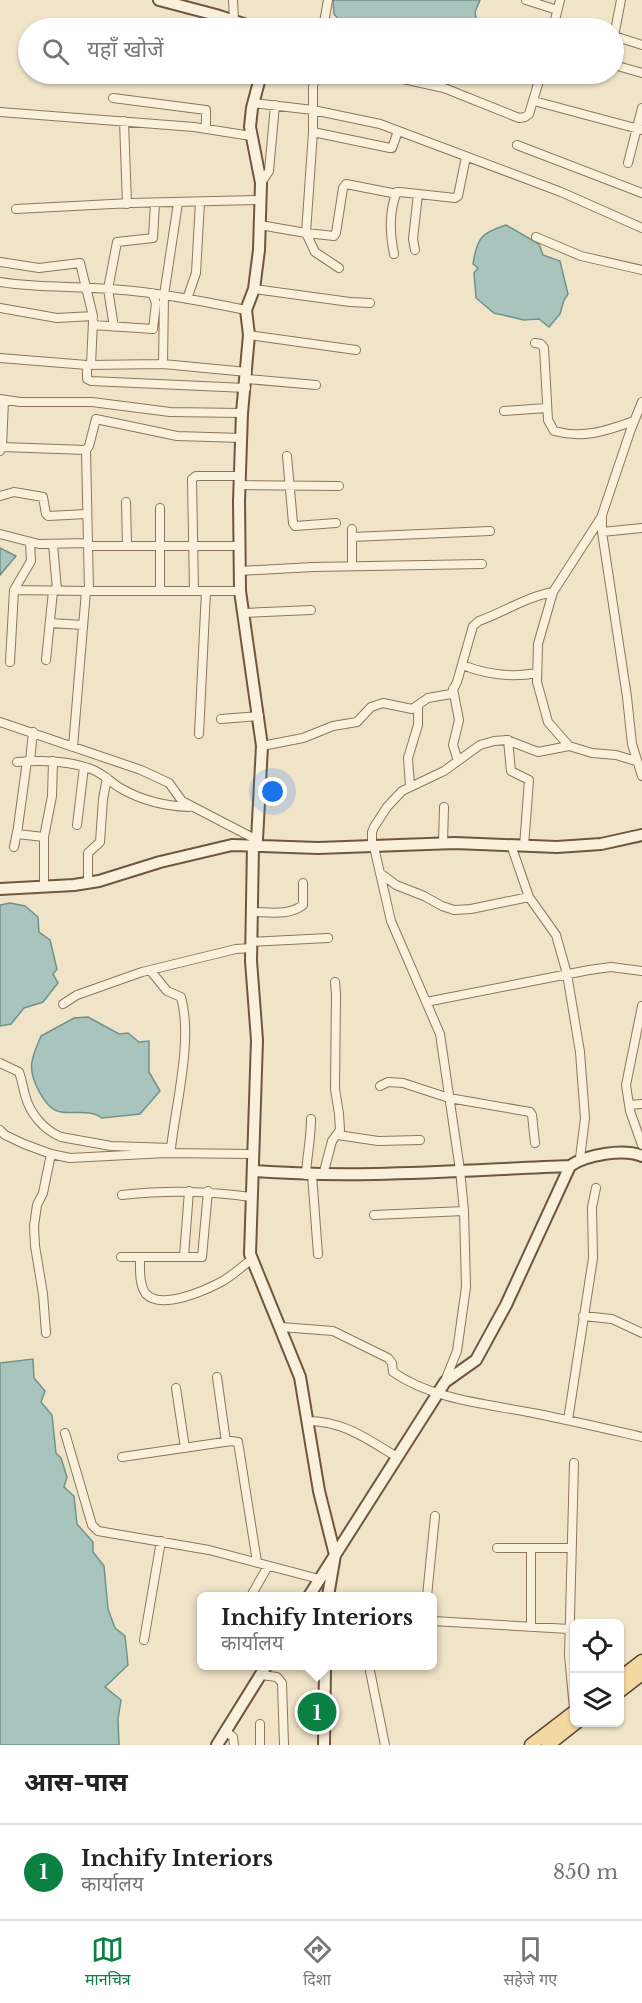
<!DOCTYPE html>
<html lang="hi">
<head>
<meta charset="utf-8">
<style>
  body { margin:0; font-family:"Libre Baskerville","Noto Sans Devanagari",serif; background:#f6f6f6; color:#222 }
  .controls { position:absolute; right:18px; bottom:18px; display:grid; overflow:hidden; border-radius:9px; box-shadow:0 2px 4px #0004 }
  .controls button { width:54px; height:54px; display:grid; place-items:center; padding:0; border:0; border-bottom:2px solid #e0e0e0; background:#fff; color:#222; font:30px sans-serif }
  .you { position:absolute; left:273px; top:792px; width:21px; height:21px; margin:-15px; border:4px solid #fff; border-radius:50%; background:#1a73e8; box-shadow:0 0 0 9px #1a73e833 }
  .badge { display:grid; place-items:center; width:39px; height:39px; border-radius:50%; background:#0b8043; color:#fff; font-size:20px; font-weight:700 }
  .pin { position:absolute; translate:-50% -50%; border:3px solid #fff; box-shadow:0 2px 6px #0006 }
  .popup { position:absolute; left:197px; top:1592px; width:240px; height:78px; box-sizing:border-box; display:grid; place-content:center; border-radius:9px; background:#fff; filter:drop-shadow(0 2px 4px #0005); font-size:20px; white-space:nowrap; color:#767676 }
  .popup b { font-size:22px; color:#222 }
  .popup::after { content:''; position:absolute; left:50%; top:100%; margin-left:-12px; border:12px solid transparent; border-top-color:#fff }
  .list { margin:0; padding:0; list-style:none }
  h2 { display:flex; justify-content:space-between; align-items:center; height:78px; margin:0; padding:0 24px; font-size:26px }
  h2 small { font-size:20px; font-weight:400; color:#767676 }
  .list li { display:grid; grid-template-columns:39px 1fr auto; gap:18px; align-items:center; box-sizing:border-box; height:96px; padding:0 24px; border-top:2px solid #e0e0e0 }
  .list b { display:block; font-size:22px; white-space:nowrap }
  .list p { margin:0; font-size:20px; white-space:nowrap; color:#767676 }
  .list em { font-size:20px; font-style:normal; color:#767676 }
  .icon { flex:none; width:33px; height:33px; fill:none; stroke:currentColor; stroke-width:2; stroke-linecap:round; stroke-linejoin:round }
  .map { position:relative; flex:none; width:642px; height:1745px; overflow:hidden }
  .search { position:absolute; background:#fff; box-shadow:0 2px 4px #0004; left:18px; right:18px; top:18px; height:66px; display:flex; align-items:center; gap:15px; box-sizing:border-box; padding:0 21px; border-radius:33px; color:#767676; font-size:22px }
  .sheet { height:174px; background:#fff }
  nav { display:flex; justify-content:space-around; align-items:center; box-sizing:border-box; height:84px; border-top:2px solid #e0e0e0; background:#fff; font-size:16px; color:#767676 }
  nav a { display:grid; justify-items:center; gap:3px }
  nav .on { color:#0b8043 }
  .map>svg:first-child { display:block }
  .water { fill:#a9c4bc; stroke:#6f938a; stroke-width:1.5 }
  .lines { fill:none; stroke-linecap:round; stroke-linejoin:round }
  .street-casing { stroke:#8d765c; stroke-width:10 }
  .secondary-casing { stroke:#6f573f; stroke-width:14 }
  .primary-casing { stroke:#5b4430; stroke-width:15 }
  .street { stroke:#faf1dc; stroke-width:8 }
  .secondary { stroke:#faf1dc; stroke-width:10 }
  .primary { stroke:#f3d9a0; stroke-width:12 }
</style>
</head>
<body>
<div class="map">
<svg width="642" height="1745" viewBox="0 0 642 1745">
  <rect width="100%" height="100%" fill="#f0e4c8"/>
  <!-- water -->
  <path class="water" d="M333,0h147l-5,12 3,16h-132l-12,-14z
    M506,225l33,19 4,11 17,6 8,33 -4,6 -4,14 -11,13 -10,-8 -15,1 -30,-7 -18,-15 -2,-25 4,-5 -5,-4c4,-26 8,-31 33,-39z
    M0,548l16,8 -16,19z
    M10,903l15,3 13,11 1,15 11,8 7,29 -4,5 5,9 -15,19 -19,6 -13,16 -11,2v-121z
    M88,1017l31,17 9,-1 11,9 10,-1v31l11,19 -20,23 -38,4c-11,-9 -28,-4 -41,-6 -16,-2 -32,-35 -29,-50 1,-8 6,-18 9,-26l33,-18z
    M33,1359l1,19 11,13 -4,11 11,13 4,38 5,5 6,19 -3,10 10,9 3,28 16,18v10l11,14 4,43 7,19 10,8 3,29 -23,22 16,13 -3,19 1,26h-119v-382z"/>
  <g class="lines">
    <defs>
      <path id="street" d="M233,0l1,21
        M526,0l31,10
        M480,24l14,4
        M323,28l5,-28
        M553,28l7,-28
        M614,36l7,-36
        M614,36l28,9
        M614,65l28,8
        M316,74l-3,13v45l-7,101 28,3 2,-3 7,-45 3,-4 46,9 8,-1 55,6 3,-2 8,-39
        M380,74l64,14 75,30 6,-1 4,-3 12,-40
        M113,98l93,12v19
        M534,101l108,29
        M253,103l60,7 67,14 181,68 81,36
        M0,112l194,15 57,9
        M124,121l3,83
        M313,132l77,16h2l6,-17
        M517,145l125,48
        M628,163l14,-55
        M261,183l8,-12 6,-66
        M16,209l115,-6 130,-3
        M260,225l46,8 9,19 24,16
        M536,237l45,19 61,14
        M415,250l-2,-11 5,-45
        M394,254c-4,-20 -5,-44 3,-62
        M0,262l39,6 41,-5 13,53 -36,2 -57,-10
        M0,282c37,6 73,4 110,7 46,3 91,12 136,21
        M254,289l96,13 20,1
        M187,299l9,-26 4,-71
        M93,325l60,4 3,-26 -4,-10
        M114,327l-6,-38 9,-47 36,-4 2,-35
        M249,335l107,15
        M535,343l6,1 3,4 4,72 6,11c29,8 52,0 80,-10
        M0,358l87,7 76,-1 1,-69 14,-92
        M163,364l84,8
        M87,365v14l4,2 155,7
        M91,365l2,-44
        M247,379l69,6
        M0,399l20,3h72l78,10 72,1
        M642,402l-11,27 -29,86v17l25,165 5,47 10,32
        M504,411l42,-3
        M2,447l2,-47
        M86,450l3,-4 7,-27 81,17 65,2
        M0,451l2,-4 84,3 3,141
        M287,456l6,67 2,3 41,-3
        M239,485l100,1
        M0,496l14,-4 29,5 3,17 2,2 39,-2
        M126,502l1,44
        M160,508v83
        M602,516l-49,76 -15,52 -1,38 11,40 21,24 23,7 24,2 20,6
        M602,532l40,-4
        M0,534l39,10 49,-1
        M352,537l138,-6
        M53,544l4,46
        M88,546h151
        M352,566v-37
        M239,571l74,-4 169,-3
        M14,590l72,1
        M194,591l-2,-112 4,-3h44
        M244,613l67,-3
        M50,623l33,2
        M46,660l7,-69
        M10,662l4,-72 17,-29 -1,-19
        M463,665c21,9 50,13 73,8
        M453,689l6,31 -6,25 5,16
        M221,719l38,-3
        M0,722l141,48 28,13 13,18 75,39
        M199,734l7,-143
        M508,740l3,31 18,9 -5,66
        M262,746l41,-8 30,-12 24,-4 14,-15 12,-4 29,6 16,-11 23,-4 6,-12 16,-56 6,-5c25,-9 47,-24 74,-29
        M73,747l13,-156h154
        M27,761l-10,73 27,3
        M30,761l3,-29
        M17,762c25,-2 50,-2 74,7 12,4 20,14 31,20 21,12 44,17 67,18
        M410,786l-2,-28 10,-33v-20
        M77,825l7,-58
        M443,843l1,-36
        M511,845l18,52 27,38 11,39 13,78 5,66 -5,40
        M14,847l3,-15
        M372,847v-15l2,-5 13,-20 15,-16 42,-20 36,-26 14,-4 13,-1 31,12 31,-6
        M374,847l17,74 49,113 20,136 4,41 2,76 -9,64 -12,30
        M380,873l16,12 28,11 18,10 12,4 17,-1 58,-12
        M88,882v-29l12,-11 3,-43 4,-21
        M44,886v-49l8,-41 1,-35
        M252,912c17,0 37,4 51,-7v-22
        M251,942l77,-4
        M150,970l17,21 14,6c12,42 -5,106 -10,151l-3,3
        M426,1002l163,-32 22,-3 31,4
        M63,1004l14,-9 65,-23 94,-23 15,-1
        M642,1006l-16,79 4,26 12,34
        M0,1063l19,9c3,8 4,16 6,23 5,19 19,35 36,42l50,9 60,2
        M380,1086l8,-4 15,1 46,15 81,14 2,3 3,28
        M629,1105l13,-1
        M0,1130l5,5 19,9 27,10 19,4 96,-5 86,1
        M338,1135l40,6 42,-1
        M306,1175c1,-20 5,-36 5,-56
        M312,1175l6,79
        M323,1175l9,-34 8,-11 -1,-16 -4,-25 1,-95 -1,-12
        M122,1195c47,-5 83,-4 129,2
        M374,1215l90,-4
        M184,1256l5,-65
        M121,1257h81l6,-66
        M140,1258c0,11 -1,27 6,36 15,16 58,-3 75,-12 11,-6 20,-15 30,-22
        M583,1316l29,3 30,14
        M281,1327l52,4 55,27 4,5 1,9c42,29 97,32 145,42 35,7 69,15 104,23
        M46,1333l-3,-39 -8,-48 -1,-20 3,-21 6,-12 8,-39
        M217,1377l9,65
        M176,1388l9,60
        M568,1420l25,-162 -1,-51 4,-19
        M307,1421c37,0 60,18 90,36
        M65,1433l27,92 6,6 111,19 110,29
        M122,1457l109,-16 7,1 19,120
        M574,1463l-5,192 5,54
        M497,1548h74
        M251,1596l17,-30
        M427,1596l8,-80
        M433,1621l136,8
        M531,1627v-79
        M144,1640l17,-99
        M369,1666l16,79
        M261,1675l16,2 5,6 2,62
        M225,1731l8,6 1,8
        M260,1745v-21"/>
      <path id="secondary" d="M159,0l57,15 40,13
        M261,74l-9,34 -2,19 11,56 -2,67 -5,39 -8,21 3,25 -7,78 -3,88 1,90 22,155 -5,94 -4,5 -2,116 6,79 -7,214 50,123 19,114 16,64 -7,41
        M0,889l74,-4 25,-4 61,-19 72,-17 86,3 137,-5 102,4 44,-3 41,-9
        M253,1171c106,8 211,-1 317,-5 15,-11 54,-18 72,-10
        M309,1596l136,-214 31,-22 30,-55 64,-139
        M217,1745l49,-79
        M324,1745l1,-79"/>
      <path id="primary" d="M620,1678l22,-17
        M620,1691l22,-17
        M531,1745l43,-33
        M548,1745l29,-23"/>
    </defs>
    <!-- street casing -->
    <use href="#street" class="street-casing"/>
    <!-- secondary casing -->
    <use href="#secondary" class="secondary-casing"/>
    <!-- primary casing -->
    <use href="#primary" class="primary-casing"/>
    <!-- street -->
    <use href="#street" class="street"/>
    <!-- secondary -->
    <use href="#secondary" class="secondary"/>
    <!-- primary -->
    <use href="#primary" class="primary"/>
  </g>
</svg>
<div class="controls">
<button><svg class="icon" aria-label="locate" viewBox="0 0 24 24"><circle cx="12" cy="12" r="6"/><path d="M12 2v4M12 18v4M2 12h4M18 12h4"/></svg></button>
<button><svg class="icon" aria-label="layers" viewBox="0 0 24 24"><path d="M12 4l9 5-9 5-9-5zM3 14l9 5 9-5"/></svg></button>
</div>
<div class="you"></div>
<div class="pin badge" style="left:317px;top:1712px">1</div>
<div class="popup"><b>Inchify Interiors</b>कार्यालय</div>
<div class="search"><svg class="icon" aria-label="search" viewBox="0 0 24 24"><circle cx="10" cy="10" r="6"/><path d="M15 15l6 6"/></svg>यहाँ खोजें</div>
</div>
<section class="sheet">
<h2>आस-पास<small></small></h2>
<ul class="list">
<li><span class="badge">1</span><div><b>Inchify Interiors</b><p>कार्यालय</p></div><em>850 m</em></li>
</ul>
</section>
<nav>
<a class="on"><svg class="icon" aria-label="map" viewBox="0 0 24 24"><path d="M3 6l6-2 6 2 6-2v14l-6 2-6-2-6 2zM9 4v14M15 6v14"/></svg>मानचित्र</a>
<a><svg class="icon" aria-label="directions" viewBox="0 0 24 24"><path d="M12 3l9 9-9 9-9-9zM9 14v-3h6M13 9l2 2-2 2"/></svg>दिशा</a>
<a><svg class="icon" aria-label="saved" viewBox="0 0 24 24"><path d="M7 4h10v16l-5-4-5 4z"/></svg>सहेजे गए</a>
</nav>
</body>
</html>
